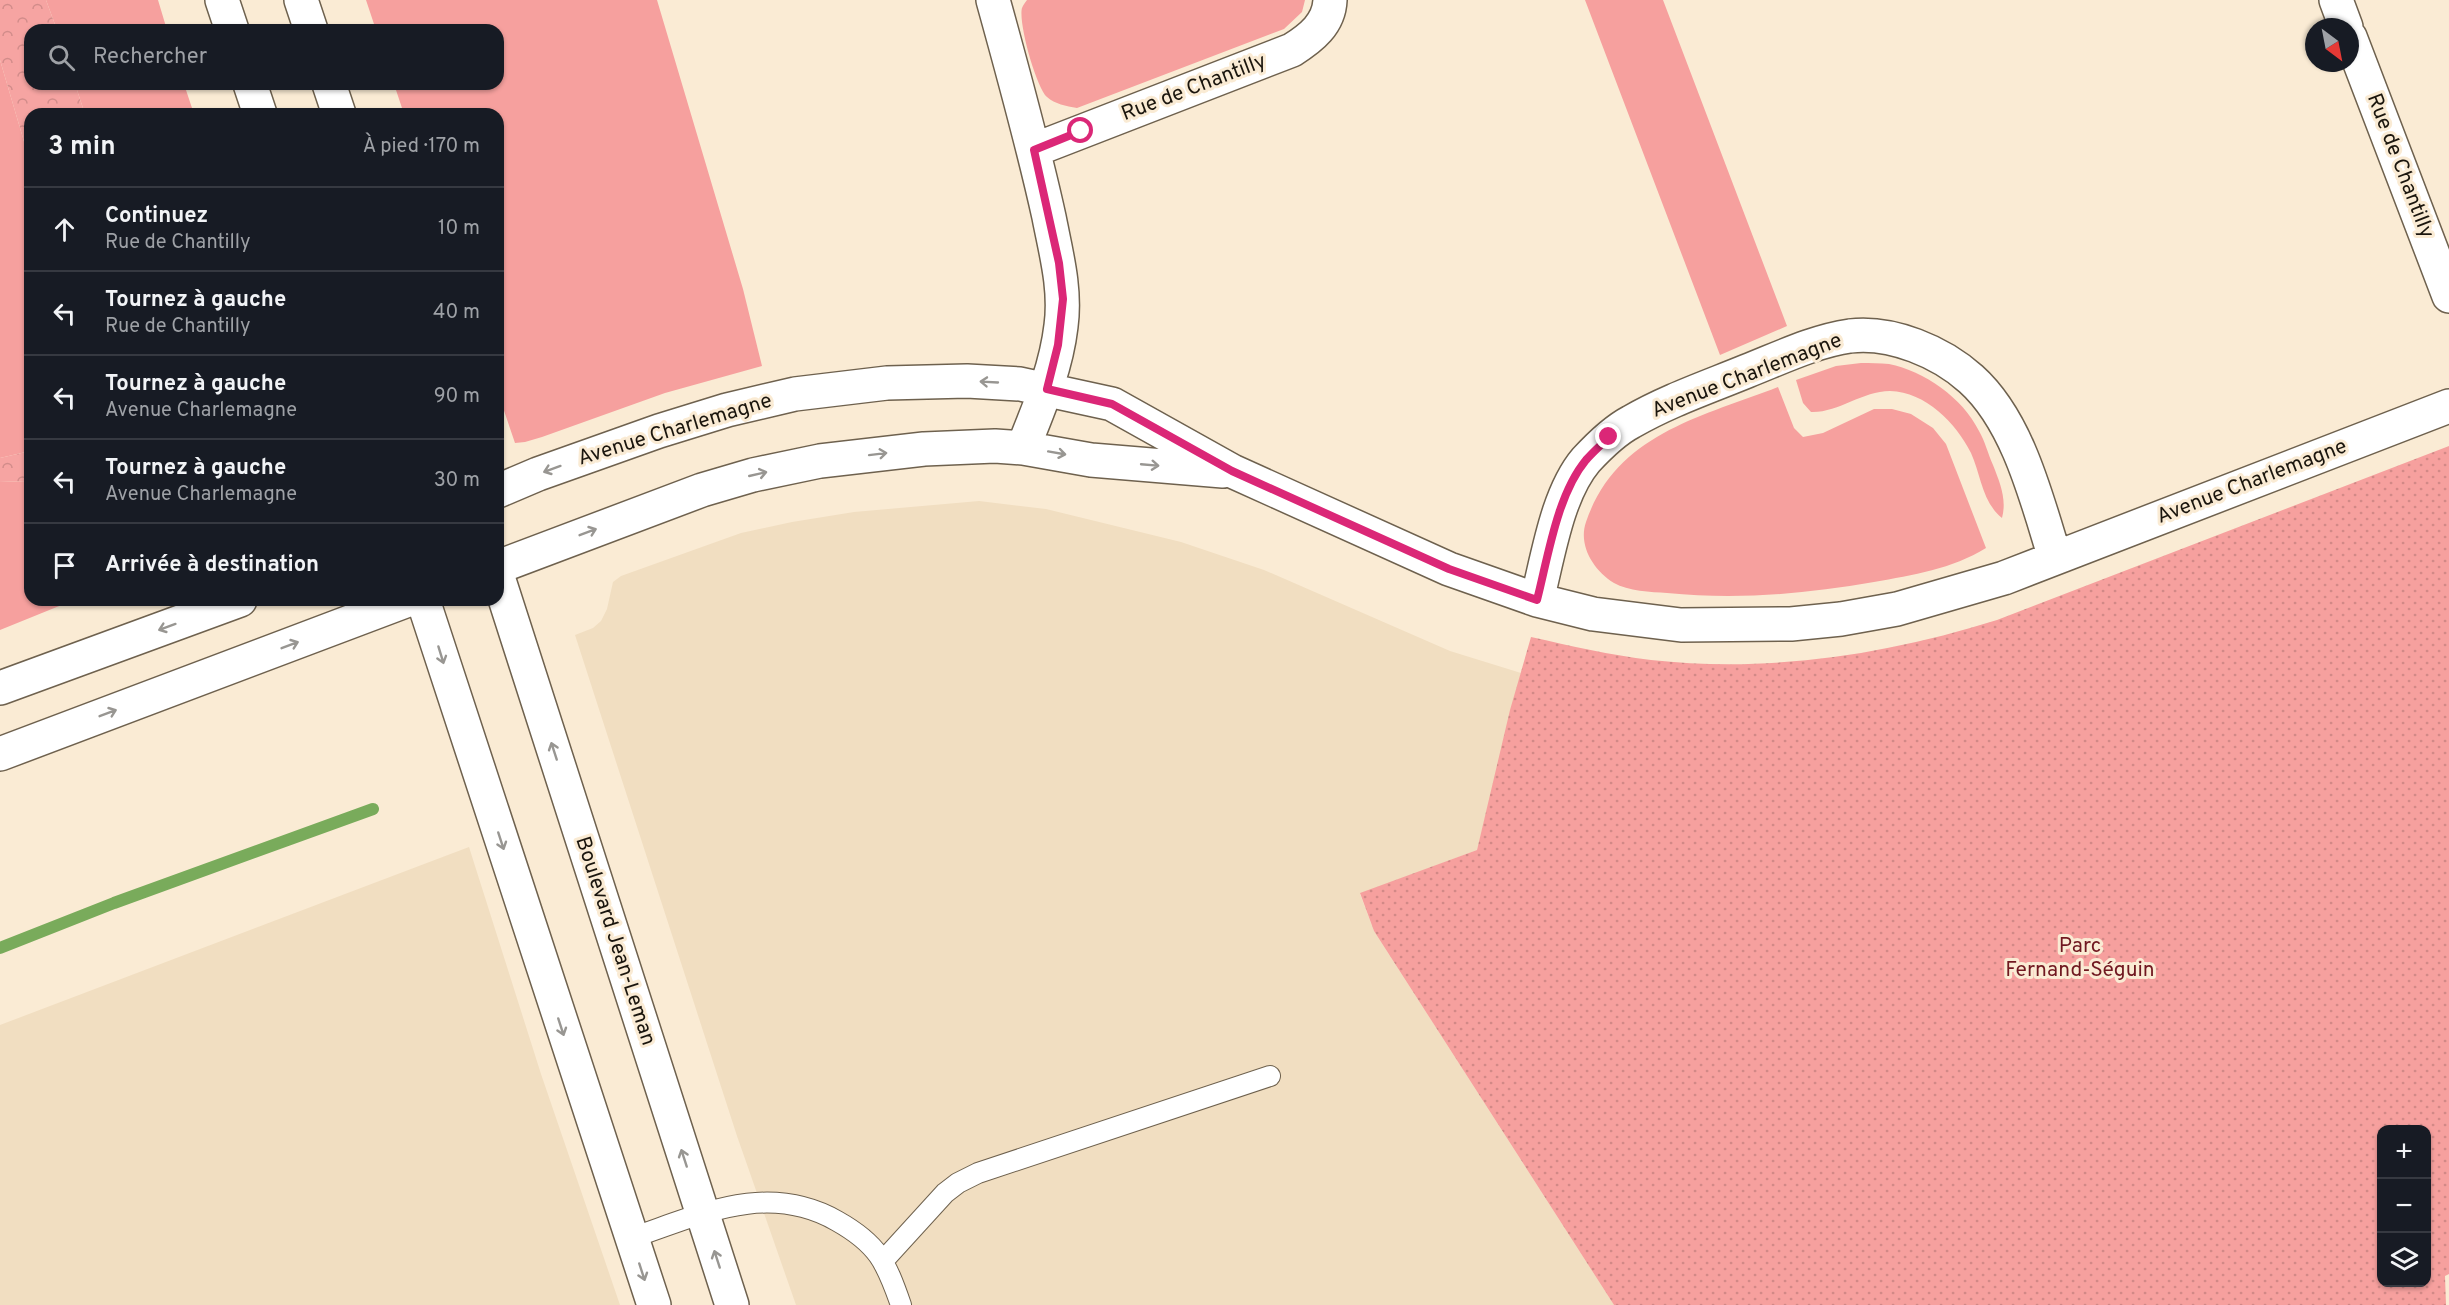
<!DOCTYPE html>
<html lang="fr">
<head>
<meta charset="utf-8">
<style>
  body { margin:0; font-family:Overpass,sans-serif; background:#20242c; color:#f1f3f6 }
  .controls { position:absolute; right:18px; bottom:18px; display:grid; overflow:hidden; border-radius:12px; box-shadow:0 2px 4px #0004 }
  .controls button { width:54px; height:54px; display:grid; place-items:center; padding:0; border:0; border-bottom:2px solid #363941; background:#171b24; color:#f1f3f6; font:30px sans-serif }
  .compass { position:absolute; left:2305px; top:18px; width:54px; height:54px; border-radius:50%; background:#171b24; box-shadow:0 2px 4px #0004; rotate:148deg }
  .stop { position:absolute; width:18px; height:18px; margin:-14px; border:4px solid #db2777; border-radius:50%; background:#fff }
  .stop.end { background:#db2777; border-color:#fff; box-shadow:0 2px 6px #0008 }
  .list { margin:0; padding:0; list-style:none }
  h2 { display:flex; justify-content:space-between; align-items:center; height:78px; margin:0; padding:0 24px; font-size:26px }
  h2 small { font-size:20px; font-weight:400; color:#9ea1a6 }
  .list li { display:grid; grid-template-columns:39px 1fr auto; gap:18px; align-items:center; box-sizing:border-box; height:84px; padding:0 24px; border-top:2px solid #363941 }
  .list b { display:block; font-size:22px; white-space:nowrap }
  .list p { margin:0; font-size:20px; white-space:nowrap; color:#9ea1a6 }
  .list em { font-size:20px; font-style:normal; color:#9ea1a6 }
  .icon { flex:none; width:33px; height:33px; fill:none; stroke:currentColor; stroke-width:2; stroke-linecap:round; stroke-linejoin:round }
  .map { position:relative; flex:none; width:2449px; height:1305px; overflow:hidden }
  .search { position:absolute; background:#171b24; box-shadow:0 2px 4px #0004; left:24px; top:24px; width:480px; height:66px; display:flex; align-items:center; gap:15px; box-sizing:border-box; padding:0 21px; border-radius:18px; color:#9ea1a6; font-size:22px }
  .panel { position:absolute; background:#171b24; box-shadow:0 2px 4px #0004; left:24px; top:108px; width:480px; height:498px; border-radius:18px }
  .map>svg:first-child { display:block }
  .built { fill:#f1dec1 }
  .grass { fill:#f6a09e }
  .forest { fill:url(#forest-crowns) }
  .park { fill:url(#park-dots); fill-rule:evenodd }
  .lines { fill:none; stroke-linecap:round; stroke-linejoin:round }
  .stream { stroke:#79ab5b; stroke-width:12 }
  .service-casing { stroke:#6e614e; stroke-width:22 }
  .minor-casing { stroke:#6e614e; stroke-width:36 }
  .tertiary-casing { stroke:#6e614e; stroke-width:36 }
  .motorway-casing { stroke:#6e614e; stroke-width:36 }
  .service { stroke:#fff; stroke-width:20 }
  .minor { stroke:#fff; stroke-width:33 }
  .tertiary { stroke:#fff; stroke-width:33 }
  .motorway { stroke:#fff; stroke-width:33 }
  .oneway { stroke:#989692 }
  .route { stroke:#db2777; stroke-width:8 }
  .labels { text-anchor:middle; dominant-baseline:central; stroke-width:6; stroke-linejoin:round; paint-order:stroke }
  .street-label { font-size:21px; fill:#1a150d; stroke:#faebd4 }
  .park-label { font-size:21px; fill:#701820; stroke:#faebd4 }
</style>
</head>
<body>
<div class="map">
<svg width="2449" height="1305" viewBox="0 0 2449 1305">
  <defs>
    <pattern id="forest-crowns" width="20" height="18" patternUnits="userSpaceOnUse" patternTransform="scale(1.5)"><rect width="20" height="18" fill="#f6a4a2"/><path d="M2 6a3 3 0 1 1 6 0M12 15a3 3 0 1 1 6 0" fill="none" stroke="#d28c8a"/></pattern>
    <pattern id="park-dots" width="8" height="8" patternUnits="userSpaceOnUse" patternTransform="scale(1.5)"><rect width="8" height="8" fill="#f6a09e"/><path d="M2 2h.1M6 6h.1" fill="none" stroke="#d28987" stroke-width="1.8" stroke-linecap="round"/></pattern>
  </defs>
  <rect width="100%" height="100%" fill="#faebd4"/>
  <!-- built -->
  <path class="built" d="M979,501l67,8 135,33 83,28 186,81 71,22 -44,177 -117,44 14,37 240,374h-818l-59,-169 -162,-501 18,-7 8,-7 6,-12 6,-27 8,-6 120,-43 51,-11 62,-10z
    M469,847l72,227 79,231h-620v-280z"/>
  <!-- grass -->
  <path class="grass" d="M46,0h112l9,30h-110z
    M366,0h291l86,289 19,77 -97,27 -123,44 -17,5 -10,1 -17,-50v-279h-94l-10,-30h104v-54h-122z
    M1027,0h278l-3,12 -18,17 -207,79c-11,-2 -22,-4 -30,-11 -11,-10 -29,-75 -25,-89 1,-3 3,-5 5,-8z
    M1585,0h78l124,326 -67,29z
    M0,60l30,102v289l-30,7z
    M75,84h109l10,30h-109z
    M1861,363c9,0 19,0 28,1 35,7 74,34 90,67 6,10 9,23 14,34 7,18 14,34 9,53 -20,-16 -21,-43 -31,-65 -15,-30 -45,-61 -81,-62 -28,0 -52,22 -79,21l-8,-9 -7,-23 40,-14z
    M1778,387l16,41 9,9 20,-4 51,-24h18l19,5 22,14 13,16 40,104c-34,21 -73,27 -112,34 -70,12 -136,18 -207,11 -16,-1 -39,-2 -53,-10 -21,-13 -36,-38 -28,-61 30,-88 115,-105 192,-135z
    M30,481v119h44l-74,30v-148z"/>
  <!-- forest -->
  <path class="forest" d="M0,0h46l11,30h-27v54h45l10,30h-55v48l-30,-102z
    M30,451v30l-30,1v-24z"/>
  <!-- park -->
  <path class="park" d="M2449,446v828l-4,2 1,29h-832l-240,-374 -14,-38 117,-43 33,-140 21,-73c40,9 79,18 120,23 118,13 234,-5 346,-40zM2382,1130h44v152h-44z"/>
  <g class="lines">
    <!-- stream -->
    <path class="stream" d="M0,948l114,-45 259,-94"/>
    <defs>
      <path id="service" d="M631,1238c69,-23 136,-57 206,-17 41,23 49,41 64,84
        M883,1261l62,-68 13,-10 20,-10 292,-97"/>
      <path id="minor" d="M993,0c20,72 40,144 56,217 7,36 17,72 12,109 -5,43 -22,82 -38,122
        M2336,0l10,27
        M2350,37l99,259
        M1034,150l258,-100c19,-12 37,-26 38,-50
        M498,491l40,-17 121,-43 68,-21 68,-16 92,-11 80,-2 53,3 92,20 120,67 217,98 88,31 56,14 88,11 110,-1 50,-5 56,-10 107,-31 445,-172
        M498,567l204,-77 51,-15 67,-14 104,-12 71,-3 28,2 68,12 132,11
        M1537,600c11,-43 20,-106 49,-140 13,-14 28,-29 45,-38 36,-21 77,-35 116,-51 33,-13 68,-30 103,-35 42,-5 91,16 121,43 47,42 66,121 84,179"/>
      <path id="tertiary" d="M222,0l10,30
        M301,0l10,30
        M250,84l10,30
        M329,84l10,30
        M498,577l234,728
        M423,600l231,705"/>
      <path id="motorway" d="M0,688l240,-88
        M0,754l408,-154"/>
    </defs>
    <!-- service casing -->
    <use href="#service" class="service-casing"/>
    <!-- minor casing -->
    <use href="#minor" class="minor-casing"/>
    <!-- tertiary casing -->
    <use href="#tertiary" class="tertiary-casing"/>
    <!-- motorway casing -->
    <use href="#motorway" class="motorway-casing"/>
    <!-- service -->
    <use href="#service" class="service"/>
    <!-- minor -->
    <use href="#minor" class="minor"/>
    <!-- tertiary -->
    <use href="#tertiary" class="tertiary"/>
    <!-- motorway -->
    <use href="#motorway" class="motorway"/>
  </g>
  <!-- one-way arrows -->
  <defs><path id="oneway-shaft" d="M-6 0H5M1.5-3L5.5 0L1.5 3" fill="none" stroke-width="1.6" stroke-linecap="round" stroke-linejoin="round" transform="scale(1.5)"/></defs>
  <g class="oneway">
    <use href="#oneway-shaft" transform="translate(989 382) rotate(-177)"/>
    <use href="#oneway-shaft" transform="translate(1057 453) rotate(10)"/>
    <use href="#oneway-shaft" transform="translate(878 454) rotate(-7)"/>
    <use href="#oneway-shaft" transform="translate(1150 465) rotate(5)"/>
    <use href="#oneway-shaft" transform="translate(552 469) rotate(160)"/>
    <use href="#oneway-shaft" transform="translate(758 474) rotate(-13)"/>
    <use href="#oneway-shaft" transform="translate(588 532) rotate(-21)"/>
    <use href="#oneway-shaft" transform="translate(167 627) rotate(160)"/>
    <use href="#oneway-shaft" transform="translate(290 645) rotate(-21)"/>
    <use href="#oneway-shaft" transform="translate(441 655) rotate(73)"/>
    <use href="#oneway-shaft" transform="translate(108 713) rotate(-21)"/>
    <use href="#oneway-shaft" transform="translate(554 751) rotate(-108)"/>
    <use href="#oneway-shaft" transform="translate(501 841) rotate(72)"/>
    <use href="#oneway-shaft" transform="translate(561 1027) rotate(72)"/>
    <use href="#oneway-shaft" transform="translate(684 1158) rotate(-108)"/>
    <use href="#oneway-shaft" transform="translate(717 1259) rotate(-108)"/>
    <use href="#oneway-shaft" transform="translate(642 1272) rotate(72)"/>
  </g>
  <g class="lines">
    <!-- route -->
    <path class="route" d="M1081,131l-47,19 25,113 4,36 -5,46 -11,44 65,15 120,67 217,98 88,31c11,-43 20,-105 49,-140 7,-8 15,-15 23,-23"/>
  </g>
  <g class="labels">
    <!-- street labels -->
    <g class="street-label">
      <text transform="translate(1194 88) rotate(-21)">Rue de Chantilly</text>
      <text transform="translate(2400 166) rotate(69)">Rue de Chantilly</text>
      <text transform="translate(1747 376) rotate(-21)">Avenue Charlemagne</text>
      <text transform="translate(675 430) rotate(-17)">Avenue Charlemagne</text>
      <text transform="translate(2252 482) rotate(-21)">Avenue Charlemagne</text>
      <text transform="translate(615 941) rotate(72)">Boulevard Jean-Leman</text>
    </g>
    <!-- park labels -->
    <g class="park-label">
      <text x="2080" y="946">Parc<tspan x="2080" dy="24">Fernand-Séguin</tspan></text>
    </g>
  </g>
</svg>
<div class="controls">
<button>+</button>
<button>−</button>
<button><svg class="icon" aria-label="layers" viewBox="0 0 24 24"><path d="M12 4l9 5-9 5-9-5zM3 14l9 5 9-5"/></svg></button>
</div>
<svg class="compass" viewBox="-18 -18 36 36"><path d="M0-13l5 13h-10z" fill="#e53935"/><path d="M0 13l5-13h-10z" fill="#9ea1a6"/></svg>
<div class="stop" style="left:1081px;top:131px"></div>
<div class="stop end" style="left:1609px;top:437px"></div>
<div class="search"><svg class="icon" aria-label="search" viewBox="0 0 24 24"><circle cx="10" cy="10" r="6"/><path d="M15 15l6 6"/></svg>Rechercher</div>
<section class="panel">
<h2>3 min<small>À pied · 170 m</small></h2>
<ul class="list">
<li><svg class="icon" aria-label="ahead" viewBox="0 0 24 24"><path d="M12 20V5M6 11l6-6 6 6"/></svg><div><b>Continuez</b><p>Rue de Chantilly</p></div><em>10 m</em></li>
<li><svg class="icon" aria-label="left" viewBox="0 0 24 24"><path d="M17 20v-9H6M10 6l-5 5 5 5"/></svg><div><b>Tournez à gauche</b><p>Rue de Chantilly</p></div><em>40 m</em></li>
<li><svg class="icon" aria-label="left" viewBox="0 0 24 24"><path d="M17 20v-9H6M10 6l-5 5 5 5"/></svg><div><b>Tournez à gauche</b><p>Avenue Charlemagne</p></div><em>90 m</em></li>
<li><svg class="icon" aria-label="left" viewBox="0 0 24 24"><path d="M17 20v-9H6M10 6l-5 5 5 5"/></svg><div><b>Tournez à gauche</b><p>Avenue Charlemagne</p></div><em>30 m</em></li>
<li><svg class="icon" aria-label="arrive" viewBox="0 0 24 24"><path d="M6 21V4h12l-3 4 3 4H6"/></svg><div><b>Arrivée à destination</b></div></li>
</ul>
</section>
</div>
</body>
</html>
